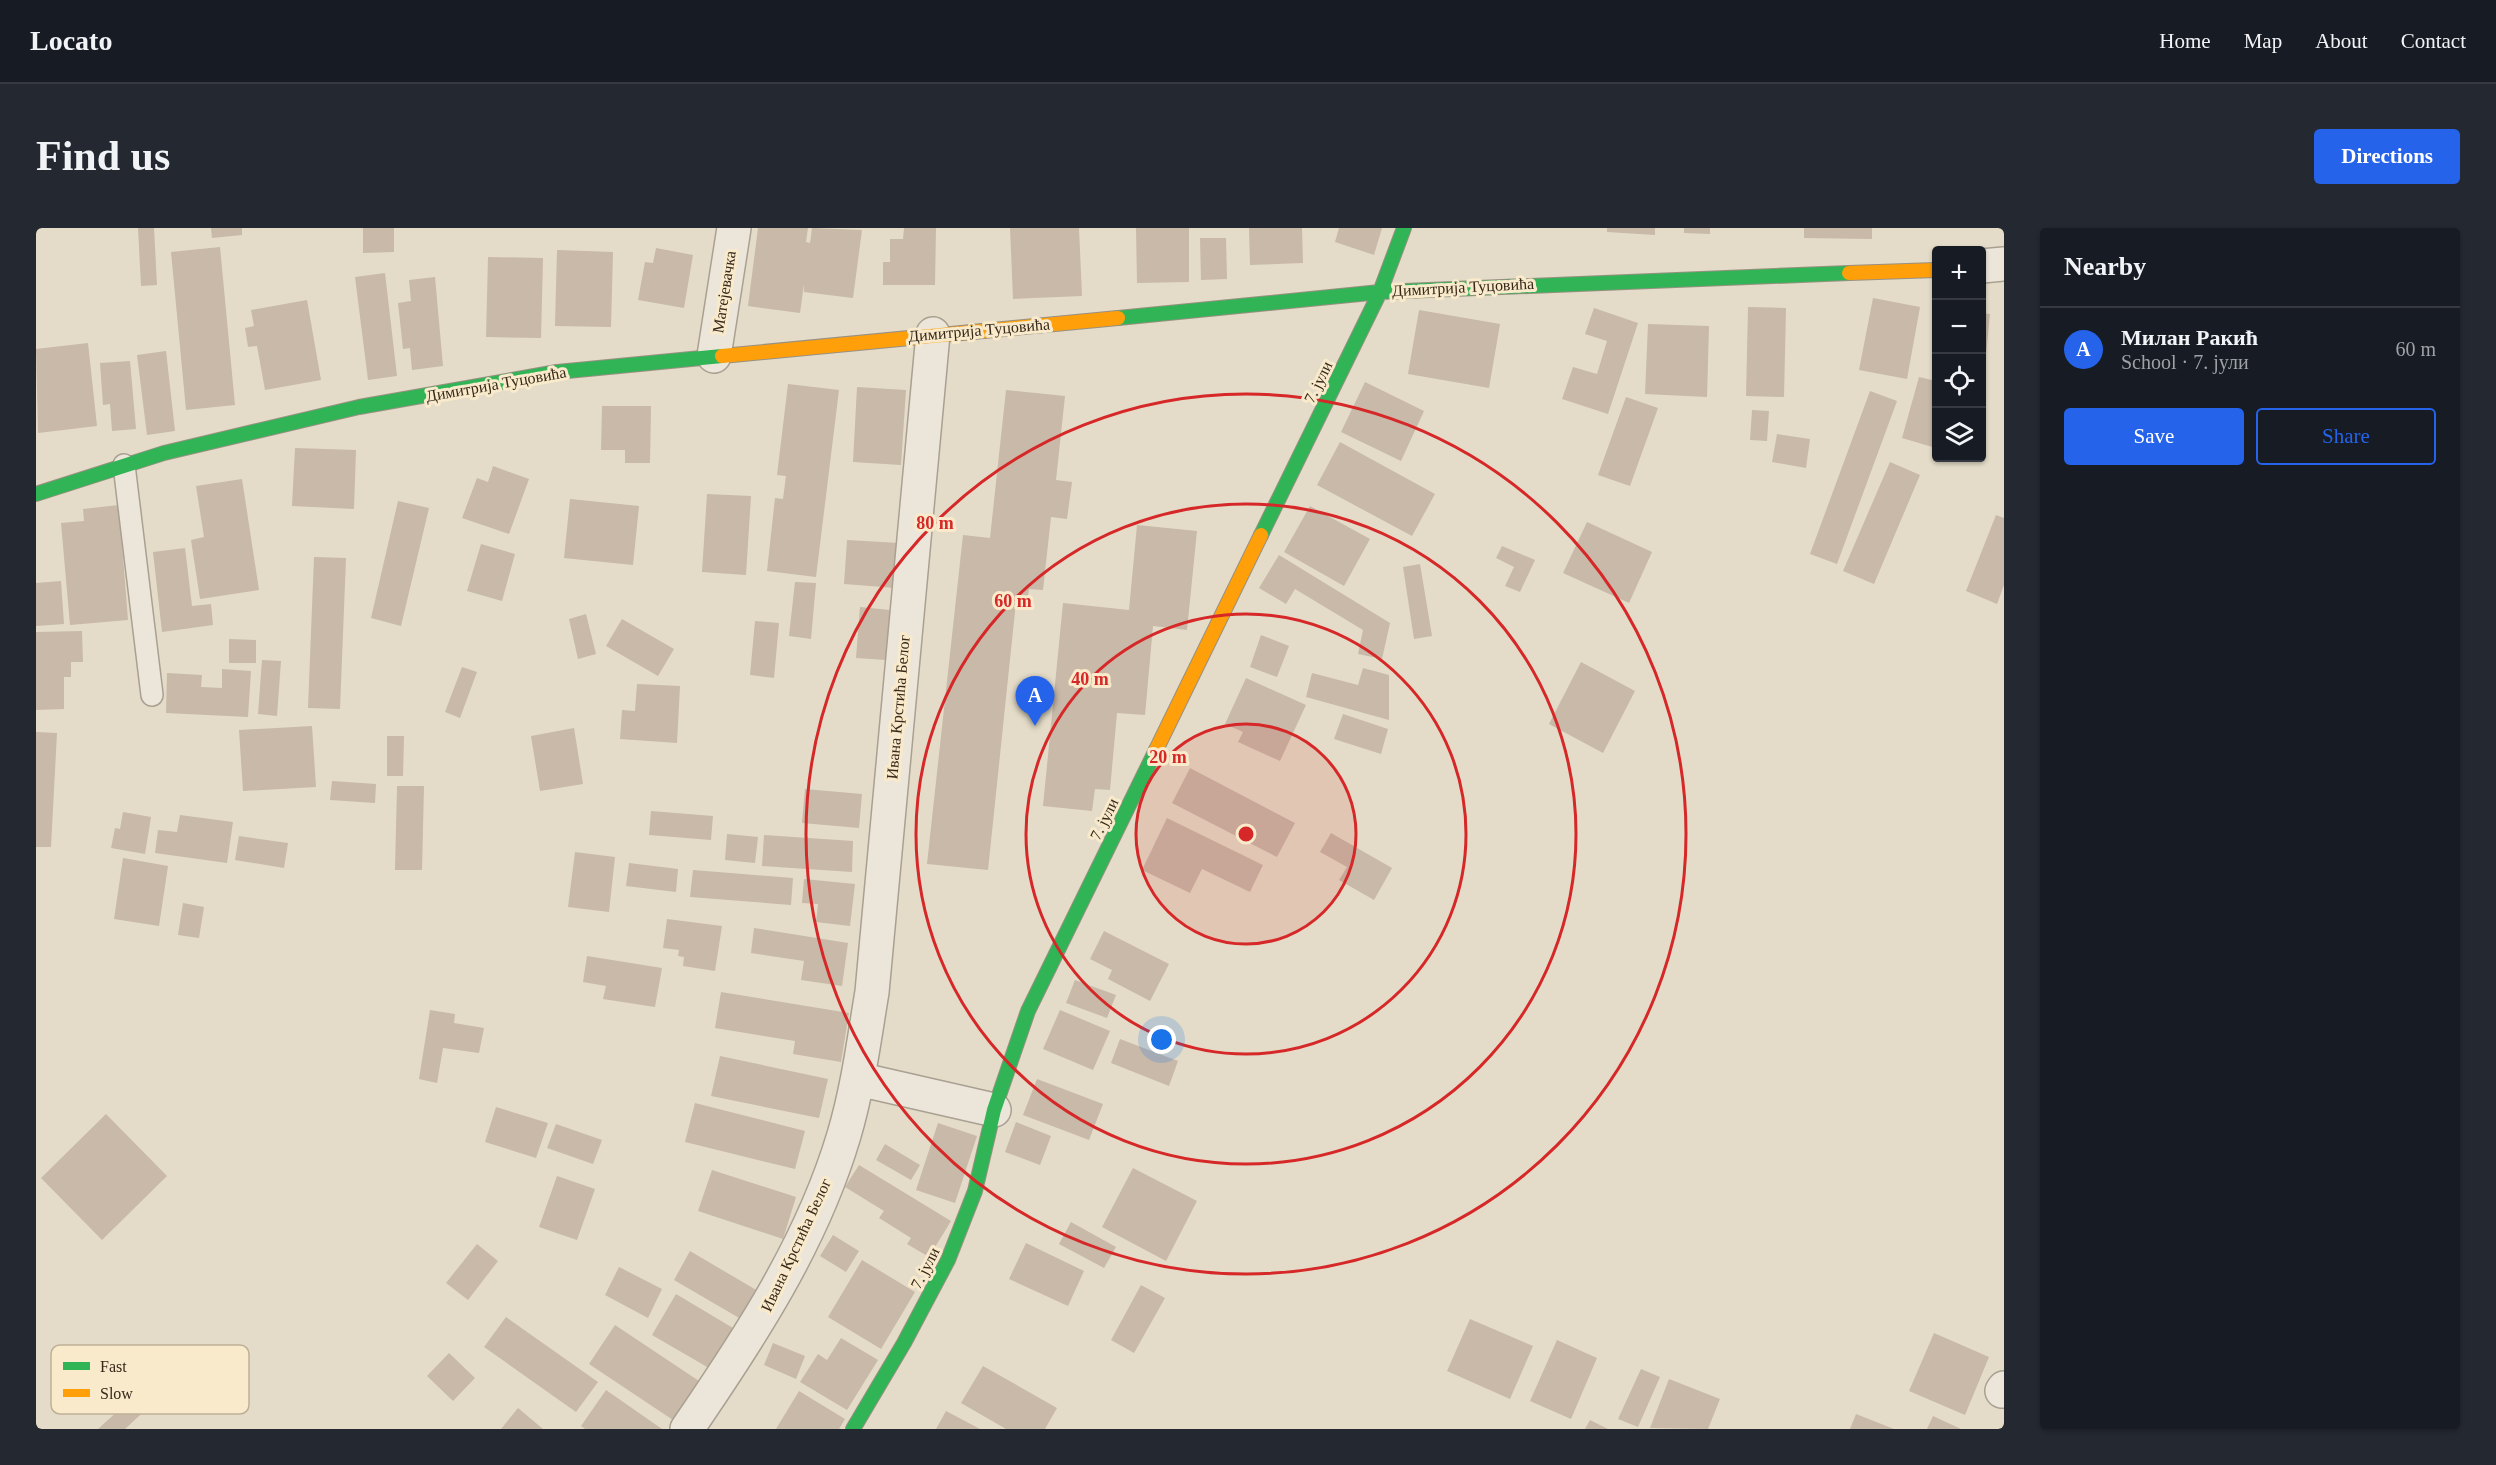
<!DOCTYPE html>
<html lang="en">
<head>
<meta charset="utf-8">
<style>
  body { margin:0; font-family:Georgia,serif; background:#242831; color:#f1f3f6 }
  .controls { position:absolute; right:18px; top:18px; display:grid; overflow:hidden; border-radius:6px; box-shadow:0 2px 4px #0004 }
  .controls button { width:54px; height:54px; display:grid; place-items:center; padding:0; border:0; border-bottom:2px solid #363941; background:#171b24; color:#f1f3f6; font:30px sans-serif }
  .you { position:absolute; left:1126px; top:812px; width:21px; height:21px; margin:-15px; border:4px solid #fff; border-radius:50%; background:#1a73e8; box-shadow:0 0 0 9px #1a73e833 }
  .badge { display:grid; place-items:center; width:39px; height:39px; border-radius:50%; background:#2563eb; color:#fff; font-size:20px; font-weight:700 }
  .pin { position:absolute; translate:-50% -50px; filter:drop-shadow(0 2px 3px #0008) }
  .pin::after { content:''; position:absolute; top:32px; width:21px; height:18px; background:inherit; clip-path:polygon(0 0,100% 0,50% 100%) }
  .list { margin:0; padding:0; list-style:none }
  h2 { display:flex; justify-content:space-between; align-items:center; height:78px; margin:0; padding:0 24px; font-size:26px }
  h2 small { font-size:20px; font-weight:400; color:#9ea1a6 }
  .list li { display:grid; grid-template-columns:39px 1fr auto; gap:18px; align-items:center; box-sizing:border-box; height:84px; padding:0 24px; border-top:2px solid #363941 }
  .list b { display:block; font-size:22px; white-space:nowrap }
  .list p { margin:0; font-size:20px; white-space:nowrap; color:#9ea1a6 }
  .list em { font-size:20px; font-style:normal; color:#9ea1a6 }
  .actions { display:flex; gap:12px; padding:18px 24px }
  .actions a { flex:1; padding:14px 0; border:2px solid #2563eb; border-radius:6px; text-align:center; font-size:21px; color:#2563eb }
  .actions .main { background:#2563eb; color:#fff }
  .icon { flex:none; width:33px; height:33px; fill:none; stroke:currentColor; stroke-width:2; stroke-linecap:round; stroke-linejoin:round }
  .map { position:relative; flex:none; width:1968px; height:1201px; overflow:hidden; border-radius:6px }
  header { display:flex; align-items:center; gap:36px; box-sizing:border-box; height:84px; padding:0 30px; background:#171b24; border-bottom:2px solid #363941 }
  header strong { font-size:28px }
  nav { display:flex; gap:33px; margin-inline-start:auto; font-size:21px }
  .intro { display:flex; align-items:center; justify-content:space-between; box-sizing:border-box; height:144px; padding:0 36px }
  h1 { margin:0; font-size:42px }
  .button { padding:15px 27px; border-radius:6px; background:#2563eb; color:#fff; font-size:21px; font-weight:700 }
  main { display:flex; gap:36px; padding:0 36px }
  aside { flex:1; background:#171b24; border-radius:6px; box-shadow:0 2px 4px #0004 }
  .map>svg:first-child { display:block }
  .building { fill:#c8b9a8 }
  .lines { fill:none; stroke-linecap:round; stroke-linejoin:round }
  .lane-casing { stroke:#a9a092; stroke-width:24 }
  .street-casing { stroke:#a9a092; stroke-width:36 }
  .fast-casing { stroke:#989082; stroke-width:16 }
  .slow-casing { stroke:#989082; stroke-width:16 }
  .lane { stroke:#ece6da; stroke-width:21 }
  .street { stroke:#ece6da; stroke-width:33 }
  .fast { stroke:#30b455; stroke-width:14 }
  .slow { stroke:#ff9f0a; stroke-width:14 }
  .ring { fill:none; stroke:#d62828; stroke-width:3 }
  .labels { text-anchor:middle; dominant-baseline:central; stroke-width:6; stroke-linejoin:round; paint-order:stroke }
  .street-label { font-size:16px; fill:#37281a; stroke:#f8eacb }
  .key { fill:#f8eacb; stroke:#beb096; stroke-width:1.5 }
  .key-label { font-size:16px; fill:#37281a }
  .centre { fill:#d62828; stroke:#f8eacb; stroke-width:3 }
  .ring-label { font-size:18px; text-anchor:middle; font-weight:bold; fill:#d62828; stroke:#f8eacb; stroke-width:6; stroke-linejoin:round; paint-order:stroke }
</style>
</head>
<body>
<header>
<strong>Locato</strong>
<nav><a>Home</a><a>Map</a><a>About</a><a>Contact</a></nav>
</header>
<div class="intro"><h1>Find us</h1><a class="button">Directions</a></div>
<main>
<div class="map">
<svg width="1968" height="1201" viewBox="0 0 1968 1201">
  <rect width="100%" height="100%" fill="#e4dcc8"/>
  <!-- building -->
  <path class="building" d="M102,0h16l3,57 -16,1z
    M175,0h31v7l-30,3z
    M327,0h31v24l-31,1z
    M722,0h50l-2,14 4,1 2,-15 50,2 -9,68 -49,-6v-8l-4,29 -52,-7z
    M868,0h32l-1,57h-52v-23h7v-23h13z
    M974,0h69l3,68 -69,3z
    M1100,0h53v54l-52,1z
    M1213,0h53l1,35 -53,2z
    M1303,0h43l-8,27 -39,-13z
    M1571,0h48v7l-48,-3z
    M1648,0h26v6l-26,-1z
    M1768,0h68v11l-68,-1z
    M1164,10h26l1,41 -26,1z
    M184,19l15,158 -49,5 -15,-158z
    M620,20l37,7 -9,53 -46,-8 7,-38 8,1z
    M521,22l56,2 -2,75 -56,-1z
    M452,29l55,1 -2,80 -55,-1z
    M349,45l12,103 -29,4 -13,-103z
    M399,49l8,89 -31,4 -2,-22 -7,1 -5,-46 13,-2 -2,-21z
    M1837,70l47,9 -13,72 -48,-9z
    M271,72l14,80 -56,10 -8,-44 -9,1 -3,-19 9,-2 -3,-16z
    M1712,79l38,1 -2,89 -38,-1z
    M1558,80l44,15 -30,91 -46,-15 11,-32 24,7 10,-33 -22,-7z
    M1383,82l81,14 -11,64 -81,-14z
    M1946,85l8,1 -6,61h-2z
    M1612,96l61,2 -2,71 -62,-3z
    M52,115l9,83 -59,7 -2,-84z
    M130,123l9,80 -28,4 -10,-80z
    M94,133l6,68 -24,2 -2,-27 -7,1 -3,-42z
    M1883,149l17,4v67l-34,-10z
    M1329,154l59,29 -23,50 -60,-29z
    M752,156l51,6 -23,187 -49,-6 8,-73 8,1 3,-23 -9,-1z
    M821,159l49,3 -5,75 -48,-3z
    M970,162l59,6 -9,84 16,2 -5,37 -16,-2 -8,73 -14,-1 -2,15 -11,-2 -28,268 -61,-6 36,-329 27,3z
    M1834,163l27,10 -60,163 -27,-10z
    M1590,169l32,11 -28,78 -32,-11z
    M566,178h49l-1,57h-25v-13h-24z
    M1716,182l17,1 -2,30 -17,-1z
    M1741,206l33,5 -4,29 -34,-6z
    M1304,214l95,52 -23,42 -95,-51z
    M259,220l61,2 -2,59 -62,-3z
    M1854,234l30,13 -46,109 -31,-13z
    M457,238l36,13 -20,55 -47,-16 15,-40 11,4z
    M206,251l17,111 -59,9 -9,-59 13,-3 -8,-51z
    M671,266l44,2 -5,79 -44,-3z
    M534,271l69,7 -6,59 -69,-7z
    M362,273l31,7 -28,118 -30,-8z
    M83,277l9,115 -58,5 -9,-102 23,-2 -1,-12z
    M1274,278l60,33 -26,47 -60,-34z
    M1960,287l8,3v67l-7,19 -31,-13z
    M1551,294l65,30 -23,51 -66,-30z
    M1101,297l60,6 -10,99 -34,-4 -8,89 -28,-2 -7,77 -15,-1 -3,22 -49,-5 20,-203 66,7z
    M811,312l52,3 -3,45 -52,-4z
    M445,316l34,10 -13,47 -35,-10z
    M1466,318l33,14 -15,32 -15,-6 9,-19 -18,-9z
    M149,320l7,58 19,-2 2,21 -51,7 -9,-80z
    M1243,327l111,68 -8,36 -24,-5 5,-24 -68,-41 -9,15 -27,-16z
    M278,329l32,1 -6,151 -32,-1z
    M1384,336l12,72 -18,3 -11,-72z
    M25,353l3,43 -28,2v-43z
    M759,354l21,1 -5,56 -22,-3z
    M824,379l30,3 -4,50 -30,-2z
    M550,386l10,40 -18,5 -9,-40z
    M586,391l52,30 -16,27 -52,-30z
    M719,393l24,2 -5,55 -24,-3z
    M46,403l1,31h-12v15h-7v32l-28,1v-78z
    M1225,407l28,11 -12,31 -27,-10z
    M193,411l27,1v23h-27z
    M226,432l19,1 -4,55 -19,-2z
    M1545,434l54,29 -32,62 -54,-29z
    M426,439l15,5 -17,46 -15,-6z
    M1327,440l26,7v45l-83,-23 6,-24 46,12z
    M186,441l29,2 -3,46 -82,-4 1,-40 35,2 -1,12 21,1z
    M1210,450l60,27 -26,56 -42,-19 5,-10 -18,-8z
    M601,456l43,2 -3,57 -57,-4 2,-29 13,1z
    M1307,486l45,15 -7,25 -47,-15z
    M276,498l4,61 -73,4 -4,-61z
    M538,500l9,56 -43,7 -9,-55z
    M0,504l21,1 -6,114h-15z
    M351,508h17l-1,40h-16z
    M1154,540l105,55 -18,34 -105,-54z
    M296,553l44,3 -1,19 -45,-3z
    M361,558h27l-2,84h-27z
    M769,561l57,5 -3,34 -57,-5z
    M615,583l62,5 -2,24 -62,-5z
    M87,584l28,5 -6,37 -34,-6 4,-20 5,1z
    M144,587l53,7 -6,41 -72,-10 3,-23 19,2z
    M1131,590l96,47 -13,27 -48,-23 -12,24 -48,-23z
    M1295,605l61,35 -18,32 -35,-20 8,-13 -27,-15z
    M691,606l31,3 -3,26 -30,-3z
    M728,607l89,6 -1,31 -90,-6z
    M203,608l49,7 -4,25 -49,-8z
    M539,624l40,5 -6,55 -41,-5z
    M87,630l45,8 -9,60 -45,-7z
    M593,635l49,6 -2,23 -50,-6z
    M657,642l100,8 -2,27 -101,-8z
    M768,651l51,5 -5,42 -34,-4 2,-18 -16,-1z
    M147,675l21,4 -5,31 -21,-3z
    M631,691l55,7 -7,45 -32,-5 1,-9 -6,-1 1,-6 -16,-2z
    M718,700l94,15 -6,43 -41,-6 3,-19 -53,-8z
    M1068,703l65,33 -19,37 -42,-22 4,-9 -22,-11z
    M551,728l75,12 -7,39 -52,-8 3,-13 -23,-4z
    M1039,752l41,15 -9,23 -41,-15z
    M685,764l128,21 -8,49 -48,-8 2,-13 -80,-13z
    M394,782l25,4 -1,9 30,5 -5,25 -36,-5 -6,35 -18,-4z
    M1024,782l50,21 -17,39 -50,-21z
    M1084,811l58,22 -9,25 -58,-23z
    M684,828l108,23 -9,39 -108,-22z
    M1001,851l66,25 -14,36 -66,-25z
    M659,875l110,28 -10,38 -110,-27z
    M460,879l52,16 -12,35 -51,-16z
    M70,886l61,62 -65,64 -61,-62z
    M980,894l35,14 -11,29 -35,-13z
    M902,895l39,13 -22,67 -39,-13z
    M520,896l46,16 -9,24 -46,-16z
    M849,916l35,21 -9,15 -35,-20z
    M823,937l92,56 -22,36 -22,-13 4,-6 -32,-20 5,-7 -39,-24z
    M1097,940l64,33 -31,60 -64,-34z
    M676,942l84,27 -13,42 -85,-28z
    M521,948l38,13 -18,51 -38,-13z
    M1035,994l45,25 -12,21 -45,-24z
    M797,1007l26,16 -13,21 -26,-16z
    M990,1015l58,28 -16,35 -59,-27z
    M441,1016l21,17 -30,39 -22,-17z
    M654,1023l73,43 -17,28 -72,-42z
    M826,1032l53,32 -34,57 -53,-32z
    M583,1039l43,22 -14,29 -43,-23z
    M1105,1057l24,13 -31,55 -23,-13z
    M640,1066l62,37 -24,40 -62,-36z
    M470,1089l92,65 -22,30 -92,-65z
    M1434,1091l63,27 -23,53 -63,-28z
    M579,1097l87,58 -26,39 -87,-58z
    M1898,1105l55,24 -24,58 -56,-24z
    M805,1110l37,22 -31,50 -47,-28 18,-28 9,6z
    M1521,1112l40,18 -26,61 -41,-18z
    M737,1115l32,13 -9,23 -32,-14z
    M413,1125l26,25 -22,23 -26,-25z
    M947,1138l74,42 -12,21h-39l-45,-26z
    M1605,1141l19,8 -22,50 -20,-8z
    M1633,1151l51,20 -12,30 -58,-1z
    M105,1162l12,13 -28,26h-27z
    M570,1162l56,39h-77l-4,-3z
    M763,1163l46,28 -6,10h-63z
    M482,1180l25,21h-42z
    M910,1183l34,18h-44z
    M1820,1186l38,15h-44z
    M1897,1188l28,13h-34z
    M1554,1192l18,9h-23z"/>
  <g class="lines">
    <defs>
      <path id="lane" d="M88,237l28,230"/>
      <path id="street" d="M1946,38l22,-2
        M678,128l20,-128
        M822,851l136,31
        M1966,1163l2,-3
        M651,1201c63,-92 125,-186 157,-294 14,-47 20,-95 28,-143l61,-658"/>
      <path id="fast" d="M1082,90l262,-26 469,-19
        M0,266l128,-41 195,-46 198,-35 165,-16
        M1225,307l119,-243 24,-64
        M817,1201l51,-86 44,-83 27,-69 19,-81 34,-99 128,-261"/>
      <path id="slow" d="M1813,45l87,-3
        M686,128l396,-38
        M1120,522l105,-215"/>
    </defs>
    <!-- lane casing -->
    <use href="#lane" class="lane-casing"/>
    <!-- street casing -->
    <use href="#street" class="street-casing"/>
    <!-- fast casing -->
    <use href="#fast" class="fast-casing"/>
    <!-- slow casing -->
    <use href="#slow" class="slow-casing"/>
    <!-- lane -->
    <use href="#lane" class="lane"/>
    <!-- street -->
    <use href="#street" class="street"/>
    <!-- fast -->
    <use href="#fast" class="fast"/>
    <!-- slow -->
    <use href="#slow" class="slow"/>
  </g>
  <!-- distance rings -->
  <circle cx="1210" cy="606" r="110" fill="#d62828" fill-opacity=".12"/>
  <g class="ring">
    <circle cx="1210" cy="606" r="110"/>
    <circle cx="1210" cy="606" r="220"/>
    <circle cx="1210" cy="606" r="330"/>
    <circle cx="1210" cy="606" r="440"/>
  </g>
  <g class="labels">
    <!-- street labels -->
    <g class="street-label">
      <text transform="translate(1427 59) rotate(-3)">Димитрија Туцовића</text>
      <text transform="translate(688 64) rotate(-81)">Матејевачка</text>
      <text transform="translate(943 102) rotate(-5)">Димитрија Туцовића</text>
      <text transform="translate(1282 154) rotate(-64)">7. јули</text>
      <text transform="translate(460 156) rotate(-10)">Димитрија Туцовића</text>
      <text transform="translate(862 479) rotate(-85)">Ивана Крстића Белог</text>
      <text transform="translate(1068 591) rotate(-64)">7. јули</text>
      <text transform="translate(760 1017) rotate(-65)">Ивана Крстића Белог</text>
      <text transform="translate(889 1040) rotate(-63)">7. јули</text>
    </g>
  </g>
  <!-- legend -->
  <rect x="15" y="1117" width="198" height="69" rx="9" class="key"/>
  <rect x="27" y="1134" width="27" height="8" fill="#30b455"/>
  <rect x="27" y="1161" width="27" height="8" fill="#ff9f0a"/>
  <g class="key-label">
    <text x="64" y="1144">Fast</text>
    <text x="64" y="1171">Slow</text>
  </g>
  <circle cx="1210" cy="606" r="9" class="centre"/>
  <g class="ring-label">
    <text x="899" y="301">80 m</text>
    <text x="977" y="379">60 m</text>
    <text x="1054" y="457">40 m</text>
    <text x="1132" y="535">20 m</text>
  </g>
</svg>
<div class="controls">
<button>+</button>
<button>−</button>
<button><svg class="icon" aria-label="locate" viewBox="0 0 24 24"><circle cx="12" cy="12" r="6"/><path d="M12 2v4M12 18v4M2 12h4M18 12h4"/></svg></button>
<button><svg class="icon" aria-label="layers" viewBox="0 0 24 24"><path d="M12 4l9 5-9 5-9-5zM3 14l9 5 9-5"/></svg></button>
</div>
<div class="you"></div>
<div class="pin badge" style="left:999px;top:498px">A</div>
</div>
<aside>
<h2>Nearby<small></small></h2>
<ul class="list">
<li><span class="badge">A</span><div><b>Милан Ракић</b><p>School · 7. јули</p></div><em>60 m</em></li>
</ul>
<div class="actions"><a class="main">Save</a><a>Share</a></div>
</aside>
</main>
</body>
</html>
